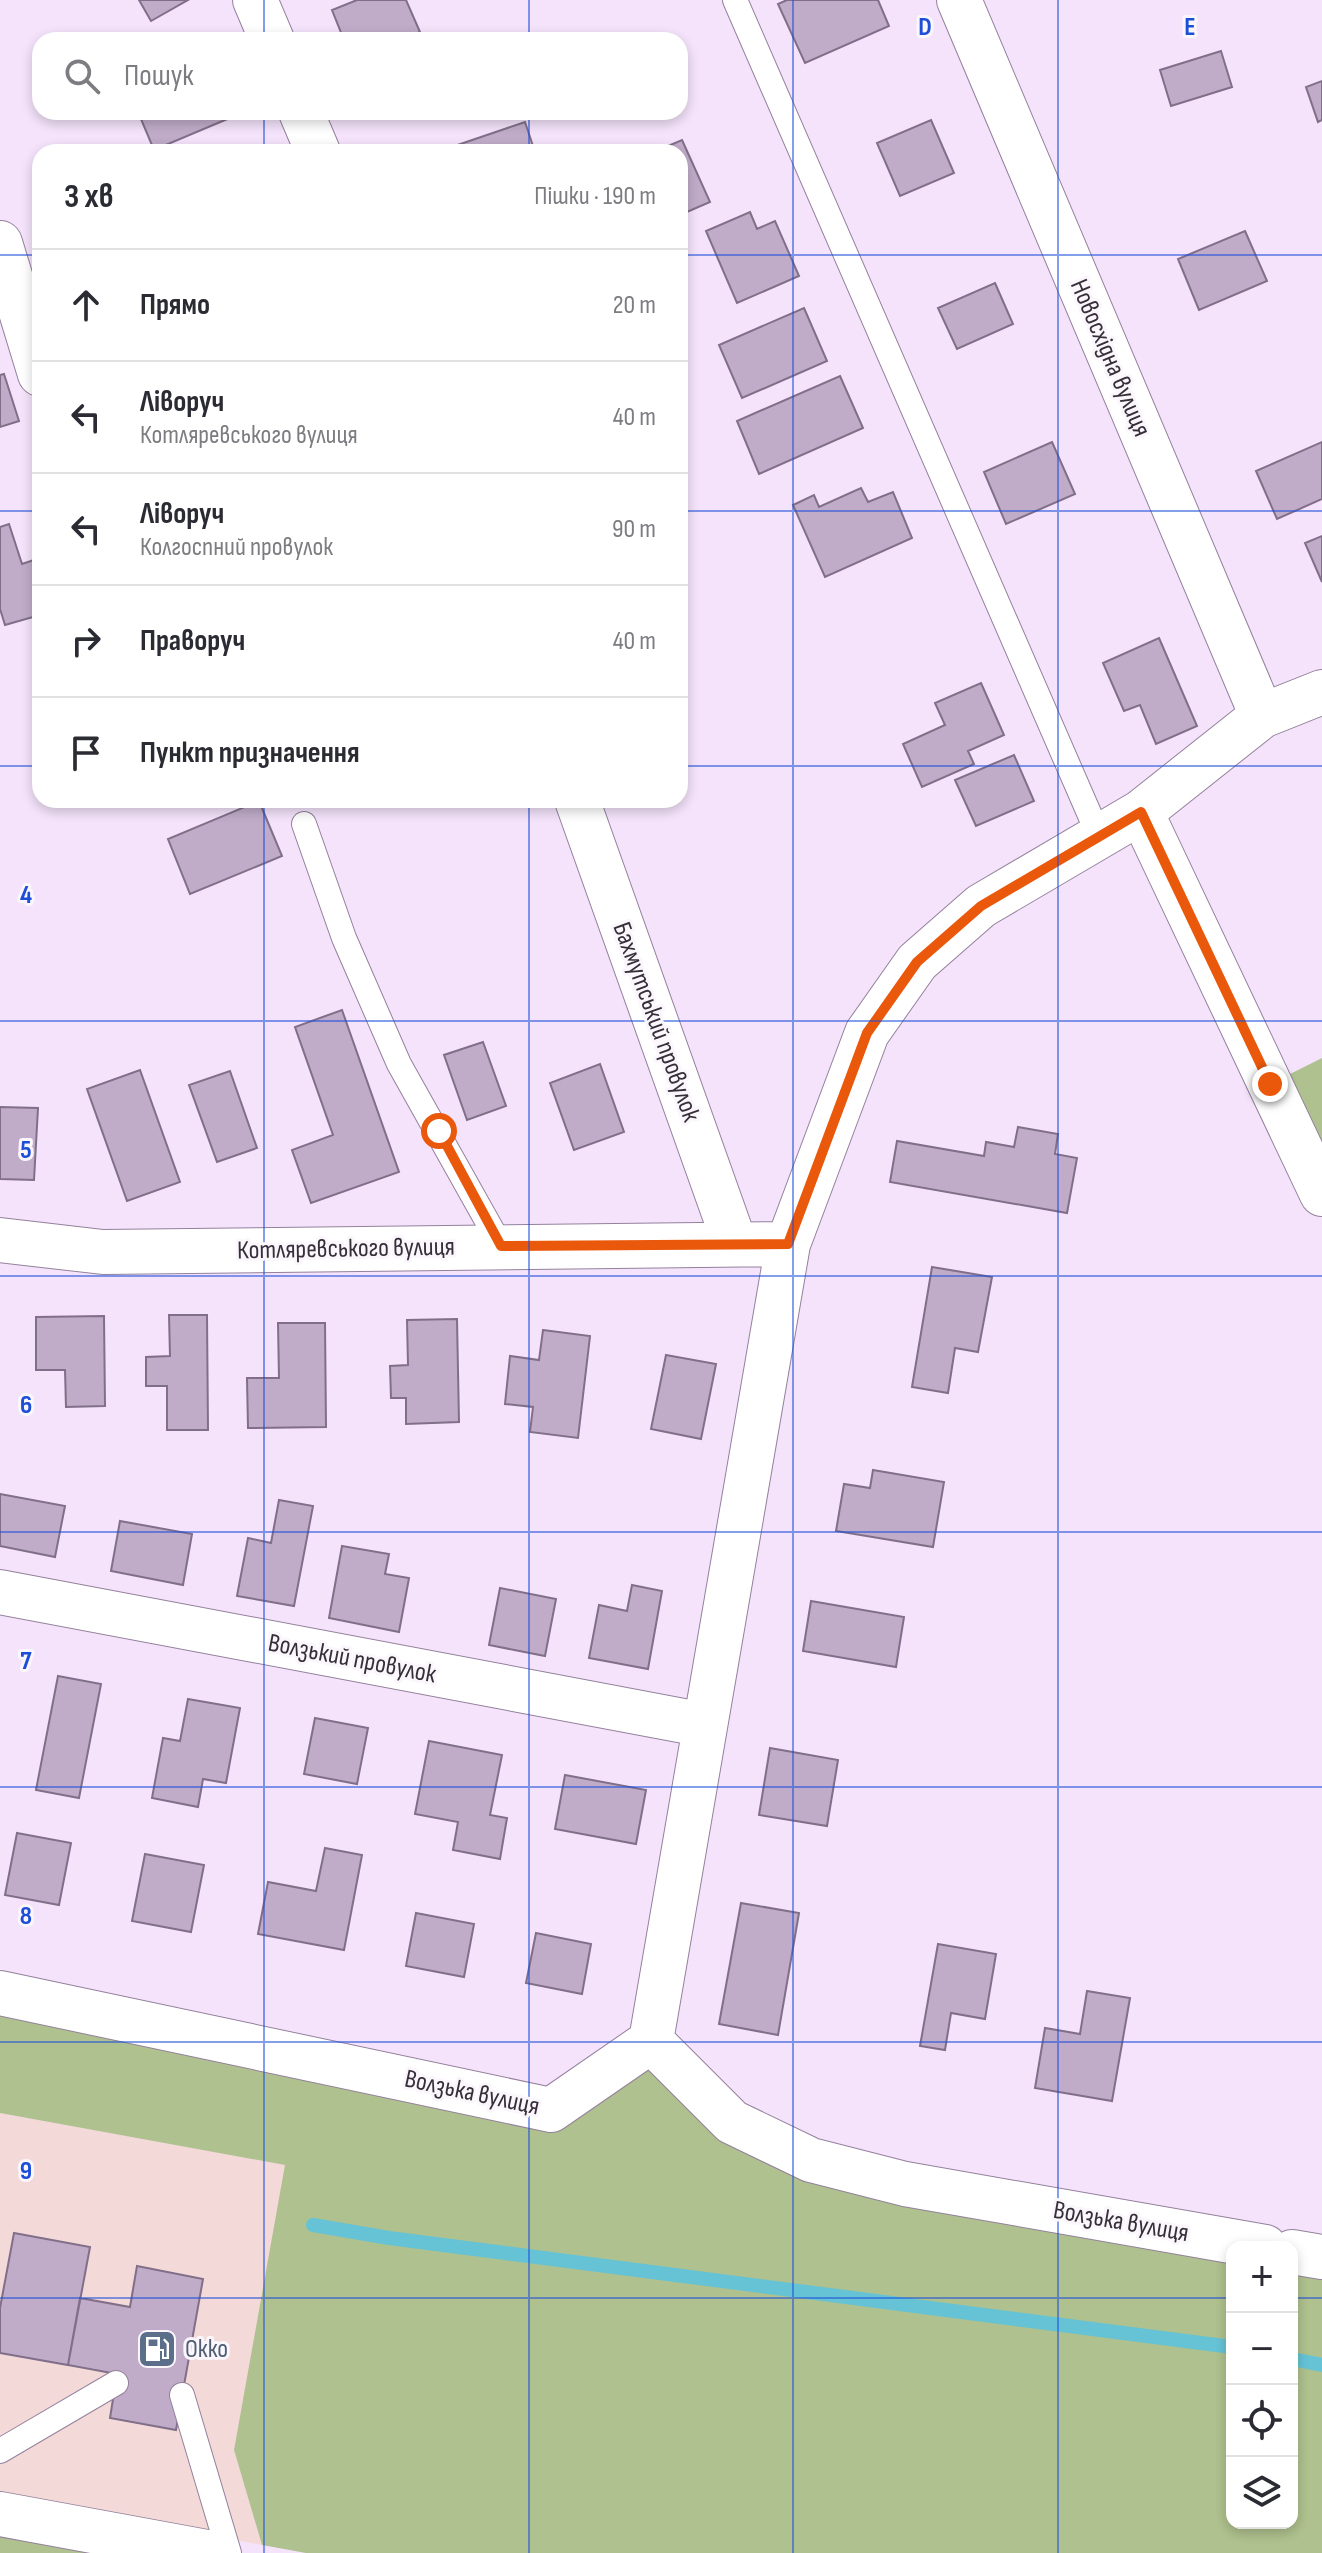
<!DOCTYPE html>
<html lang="uk">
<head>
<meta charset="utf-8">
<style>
  body { margin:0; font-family:"Sofia Sans Condensed",sans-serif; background:#f7f7f7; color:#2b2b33 }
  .controls { position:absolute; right:24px; bottom:24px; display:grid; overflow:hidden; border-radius:16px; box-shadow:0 4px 12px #0003 }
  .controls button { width:72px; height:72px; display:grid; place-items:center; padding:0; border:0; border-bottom:2px solid #e1e1e2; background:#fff; color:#2b2b33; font:40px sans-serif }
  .stop { position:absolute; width:24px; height:24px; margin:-18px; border:6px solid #ea580c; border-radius:50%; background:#fff }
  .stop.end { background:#ea580c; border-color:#fff; box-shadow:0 2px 8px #0008 }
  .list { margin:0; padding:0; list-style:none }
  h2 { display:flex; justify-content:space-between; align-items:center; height:104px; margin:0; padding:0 32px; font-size:34px }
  h2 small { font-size:26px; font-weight:400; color:#7c7c81 }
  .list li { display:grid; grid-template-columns:52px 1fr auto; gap:24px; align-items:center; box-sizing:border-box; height:112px; padding:0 32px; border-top:2px solid #e1e1e2 }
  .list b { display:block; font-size:30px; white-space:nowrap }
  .list p { margin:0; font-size:26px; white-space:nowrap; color:#7c7c81 }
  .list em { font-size:26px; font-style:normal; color:#7c7c81 }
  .icon { flex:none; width:44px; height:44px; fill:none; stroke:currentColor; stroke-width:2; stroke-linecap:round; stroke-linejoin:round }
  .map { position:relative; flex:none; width:1322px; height:2553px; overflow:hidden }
  .search { position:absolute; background:#fff; box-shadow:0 4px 12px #0003; left:32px; top:32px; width:656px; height:88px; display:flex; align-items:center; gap:20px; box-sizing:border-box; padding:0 28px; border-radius:24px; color:#7c7c81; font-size:30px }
  .panel { position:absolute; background:#fff; box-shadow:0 4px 12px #0003; left:32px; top:144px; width:656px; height:664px; border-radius:24px }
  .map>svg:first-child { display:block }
  .industrial { fill:#f4d9d9 }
  .green { fill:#afc18e }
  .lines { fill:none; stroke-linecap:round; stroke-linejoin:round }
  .stream { stroke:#65c3d5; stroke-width:14 }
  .building { fill:#c0acc9; stroke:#816f89; stroke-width:2 }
  .lane-casing { stroke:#94819c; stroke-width:26 }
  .street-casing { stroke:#94819c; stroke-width:46 }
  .secondary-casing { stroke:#94819c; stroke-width:46 }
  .lane { stroke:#fff; stroke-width:24 }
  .street { stroke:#fff; stroke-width:44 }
  .secondary { stroke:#fff; stroke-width:44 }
  .route { stroke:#ea580c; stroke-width:10 }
  .grid { fill:none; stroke:#1d4ed8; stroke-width:2; stroke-opacity:0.55 }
  .labels { text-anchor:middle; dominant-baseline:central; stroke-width:6; stroke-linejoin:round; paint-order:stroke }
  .street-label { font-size:26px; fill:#362e39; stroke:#faf6fc }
  .service-label { font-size:26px; fill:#4e5e75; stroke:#faf6fc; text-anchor:start }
  .grid-label { font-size:26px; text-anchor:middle; font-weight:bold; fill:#1d4ed8; stroke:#faf6fc; stroke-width:6; stroke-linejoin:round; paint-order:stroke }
</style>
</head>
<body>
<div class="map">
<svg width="1322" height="2553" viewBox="0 0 1322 2553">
  <rect width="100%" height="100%" fill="#f4e3fb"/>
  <!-- industrial -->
  <path class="industrial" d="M0,2113l286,52 -52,285 28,95 -262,-48z"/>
  <!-- green -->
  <path class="green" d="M1322,1058v136l-52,-110z
    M0,1993l551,117 100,-69 81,81 500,125v276h60v-271l30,5v296h-1016l-44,-8 -28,-95 51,-285 -285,-52z
    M0,2534l103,19h-103z"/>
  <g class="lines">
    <!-- stream -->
    <path class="stream" d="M313,2225l76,13 843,109
      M1292,2359l30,6"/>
  </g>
  <!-- building -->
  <path class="building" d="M139,0h49l-37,21z
    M357,0h49l14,32 -21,8h-55l-12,-30z
    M787,0h91l11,26 -84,37 -27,-59z
    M1221,51l11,36 -61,19 -11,-36z
    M1322,81v39l-4,2 -12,-35z
    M138,112h106l-90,38z
    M931,120l23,53 -54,23 -23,-53z
    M525,122l10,30h-98z
    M682,140l28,62 -30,13v-63h-26z
    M750,212l7,17 18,-8 24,55 -62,27 -31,-72z
    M1245,231l22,50 -68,29 -21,-51z
    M995,283l18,41 -56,25 -19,-41z
    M804,308l23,53 -85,37 -23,-53z
    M4,374l15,47 -19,6v-52z
    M840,376l23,52 -104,46 -22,-53z
    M1052,442l23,52 -69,30 -22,-52z
    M1322,442v57l-45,20 -21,-48z
    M861,488l7,14 25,-10 19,46 -87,39 -32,-72 21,-10 5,12z
    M9,524l13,40 18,-6v57l-35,10 -5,-16v-82z
    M1322,536v46l-17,-39z
    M1159,638l38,88 -41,18 -16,-39 -16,6 -21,-48z
    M981,683l23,52 -36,16 6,13 -52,23 -19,-43 42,-19 -10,-22z
    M1014,755l20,46 -58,25 -21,-46z
    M259,801l23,55 -92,38 -22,-55z
    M342,1010l57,162 -88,31 -19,-53 41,-15 -38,-108z
    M483,1042l23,64 -39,14 -23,-65z
    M600,1064l24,68 -50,18 -24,-67z
    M140,1070l40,112 -53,19 -40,-112z
    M230,1071l27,77 -40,14 -28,-77z
    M0,1107l38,1 -4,72 -34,-1z
    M1018,1127l40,7 -3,20 22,4 -10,55 -177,-31 7,-41 87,15 2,-14 28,5z
    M932,1267l60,10 -14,75 -23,-4 -7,45 -36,-6z
    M169,1315h38l1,115h-41v-44h-21v-29l24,-1z
    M104,1316l1,90 -39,1 -1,-37h-29v-53z
    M457,1319l2,103 -53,2v-26h-15l-1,-32 18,-1 -1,-45z
    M278,1323h47l1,104 -78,1 -1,-50h32z
    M543,1330l47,6 -12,102 -48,-6 3,-25 -28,-3 5,-48 29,4z
    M666,1355l50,9 -15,75 -50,-10z
    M873,1470l71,12 -11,65 -97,-16 8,-47 26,4z
    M0,1494l65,12 -10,51 -55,-11z
    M279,1500l34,6 -19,100 -57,-10 11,-58 23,5z
    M120,1521l72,13 -9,51 -72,-14z
    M342,1546l47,8 -4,20 24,4 -10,54 -70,-14z
    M632,1585l30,6 -14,78 -59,-11 10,-53 28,6z
    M500,1588l56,11 -11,57 -56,-11z
    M811,1601l93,16 -8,50 -93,-16z
    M58,1676l43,8 -22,114 -43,-8z
    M188,1699l52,9 -14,75 -23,-4 -5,28 -46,-9 11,-60 17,3z
    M315,1718l53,10 -11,56 -53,-10z
    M429,1741l73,14 -12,60 17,3 -7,41 -47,-9 5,-28 -43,-8z
    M770,1748l68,12 -11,66 -68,-11z
    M565,1775l81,15 -10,54 -81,-15z
    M17,1833l54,10 -12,62 -54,-10z
    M325,1848l37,7 -18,95 -86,-16 10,-52 48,9z
    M145,1854l59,11 -13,67 -59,-11z
    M741,1903l58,10 -21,122 -59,-11z
    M416,1913l58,11 -10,53 -58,-11z
    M536,1933l55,11 -9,50 -56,-11z
    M938,1944l58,10 -11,65 -34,-6 -6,37 -25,-4z
    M1087,1991l43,7 -18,103 -77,-13 10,-60 35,6z
    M14,2233l76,14 -22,118 -68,-12v-45z
    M137,2266l66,13 -27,151 -66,-12 7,-44 -49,-9 12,-67 50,9z"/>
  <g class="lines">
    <defs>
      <path id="lane" d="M735,0l364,836
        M304,824l40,114 55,126 102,182
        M182,2395l47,158
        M0,2451l116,-68"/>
      <path id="street" d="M255,0l17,40
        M959,0l303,716
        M301,112l17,40
        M0,243l40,131
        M577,800l158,444
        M1141,812l181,382
        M0,1240l103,12 685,-8
        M0,1592l705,133
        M0,1993l551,117 100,-69
        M651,2041l137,-797 79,-211 50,-71 64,-56 160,-94 121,-96 60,-24
        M651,2041l81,81 79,38 94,24 360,63
        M1292,2252l30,5"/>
      <path id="secondary" d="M0,2514l212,39"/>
    </defs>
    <!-- lane casing -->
    <use href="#lane" class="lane-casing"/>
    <!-- street casing -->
    <use href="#street" class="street-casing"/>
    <!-- secondary casing -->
    <use href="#secondary" class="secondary-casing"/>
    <!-- lane -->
    <use href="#lane" class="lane"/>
    <!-- street -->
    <use href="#street" class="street"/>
    <!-- secondary -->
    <use href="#secondary" class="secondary"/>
  </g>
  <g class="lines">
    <!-- route -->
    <path class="route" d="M439,1131l62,115 287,-2 79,-211 50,-71 64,-56 160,-94 129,272"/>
  </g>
  <!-- grid -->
  <path class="grid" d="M264,0v40M529,0v40M793,0v2553M1058,0v2553M264,112v40M529,112v40M0,255h40M680,255h642M0,511h40M680,511h642M0,766h40M680,766h642M264,800v1753M529,800v1753M0,1021h1322M0,1276h1322M0,1532h1322M0,1787h1322M0,2042h1322M0,2298h1232M1292,2298h30"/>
  <!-- icons -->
  <defs>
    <symbol id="fuel-square" viewBox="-11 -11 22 22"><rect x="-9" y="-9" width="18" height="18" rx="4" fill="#5c6f8a" stroke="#faf6fc"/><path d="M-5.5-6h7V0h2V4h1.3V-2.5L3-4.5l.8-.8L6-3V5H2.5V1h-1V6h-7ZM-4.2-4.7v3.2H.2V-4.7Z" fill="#fff"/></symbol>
  </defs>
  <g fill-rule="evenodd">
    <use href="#fuel-square" x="135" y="2327" width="44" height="44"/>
  </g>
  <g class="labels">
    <!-- street labels -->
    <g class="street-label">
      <text transform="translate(1110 358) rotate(67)">Новосхідна вулиця</text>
      <text transform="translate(656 1022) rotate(70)">Бахмутський провулок</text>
      <text transform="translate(346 1249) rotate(-1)">Котляревського вулиця</text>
      <text transform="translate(352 1659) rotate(11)">Волзький провулок</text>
      <text transform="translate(472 2093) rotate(12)">Волзька вулиця</text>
      <text transform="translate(1121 2222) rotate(10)">Волзька вулиця</text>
    </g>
    <!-- service labels -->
    <g class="service-label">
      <text x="185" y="2349">Окко</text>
    </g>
  </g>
  <g class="grid-label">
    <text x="925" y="35">D</text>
    <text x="1190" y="35">E</text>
    <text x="26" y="903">4</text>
    <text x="26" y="1158">5</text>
    <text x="26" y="1413">6</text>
    <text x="26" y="1669">7</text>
    <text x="26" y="1924">8</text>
    <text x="26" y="2179">9</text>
  </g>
</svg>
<div class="controls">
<button>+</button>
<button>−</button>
<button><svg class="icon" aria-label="locate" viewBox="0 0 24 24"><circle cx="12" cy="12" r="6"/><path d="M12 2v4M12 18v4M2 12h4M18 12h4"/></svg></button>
<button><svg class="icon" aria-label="layers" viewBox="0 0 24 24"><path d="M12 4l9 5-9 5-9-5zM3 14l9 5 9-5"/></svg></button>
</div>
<div class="stop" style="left:439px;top:1131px"></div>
<div class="stop end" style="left:1270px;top:1084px"></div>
<div class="search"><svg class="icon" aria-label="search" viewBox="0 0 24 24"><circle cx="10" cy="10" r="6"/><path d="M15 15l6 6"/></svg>Пошук</div>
<section class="panel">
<h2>3 хв<small>Пішки · 190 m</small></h2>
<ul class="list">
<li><svg class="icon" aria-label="ahead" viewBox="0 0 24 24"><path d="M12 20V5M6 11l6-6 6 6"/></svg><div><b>Прямо</b></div><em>20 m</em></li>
<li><svg class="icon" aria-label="left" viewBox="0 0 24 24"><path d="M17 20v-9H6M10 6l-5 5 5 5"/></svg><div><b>Ліворуч</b><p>Котляревського вулиця</p></div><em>40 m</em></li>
<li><svg class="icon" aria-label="left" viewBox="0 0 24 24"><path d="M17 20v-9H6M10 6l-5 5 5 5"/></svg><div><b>Ліворуч</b><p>Колгоспний провулок</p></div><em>90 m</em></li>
<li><svg class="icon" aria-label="right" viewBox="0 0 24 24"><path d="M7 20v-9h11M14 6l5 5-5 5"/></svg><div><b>Праворуч</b></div><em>40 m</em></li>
<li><svg class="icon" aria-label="arrive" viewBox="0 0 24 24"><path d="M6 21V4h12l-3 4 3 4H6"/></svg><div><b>Пункт призначення</b></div></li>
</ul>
</section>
</div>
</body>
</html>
